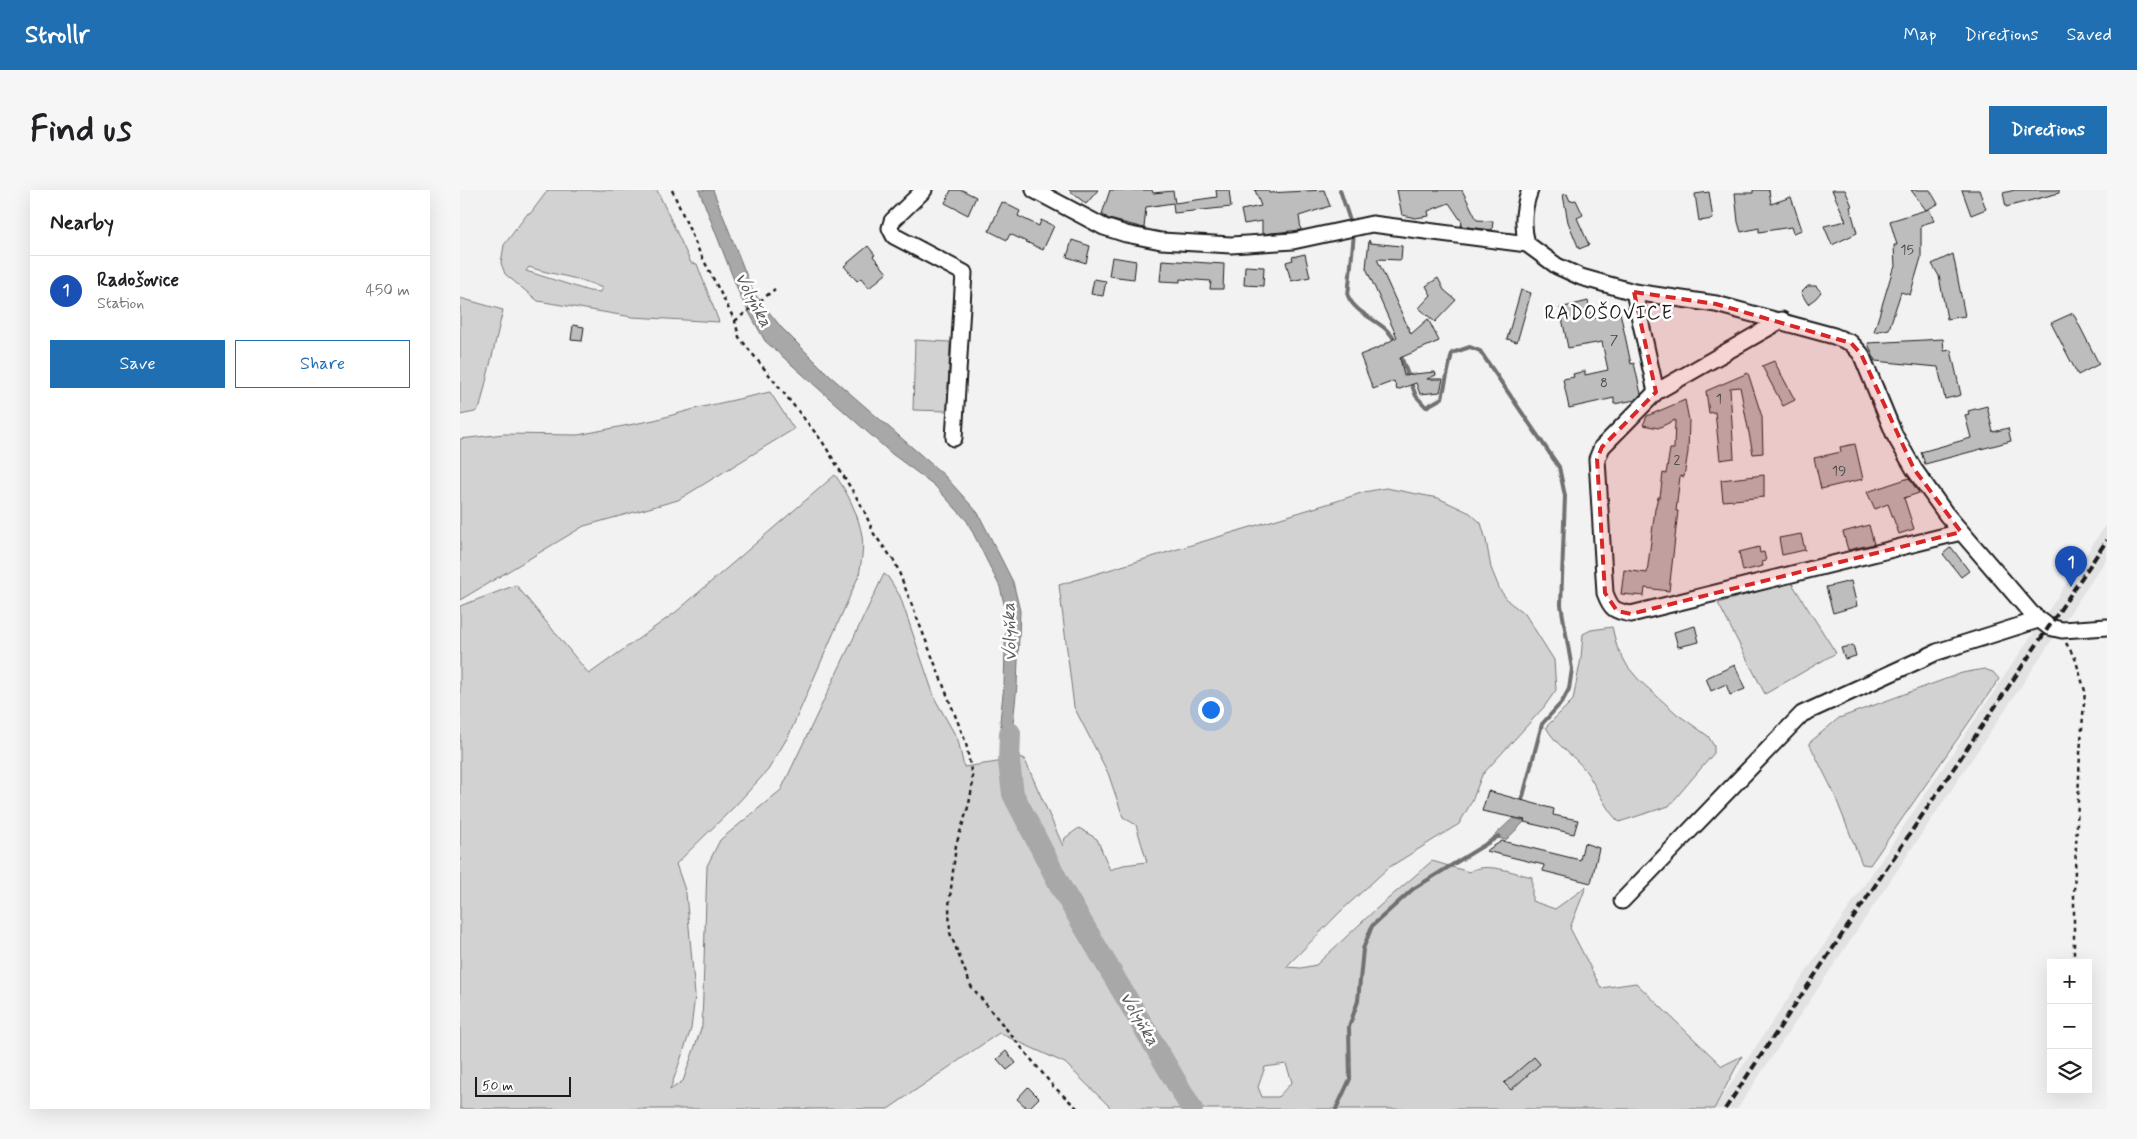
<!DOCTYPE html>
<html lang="en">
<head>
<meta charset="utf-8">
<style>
  body { margin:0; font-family:Mynerve,sans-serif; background:#f6f6f6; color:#202124 }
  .controls { position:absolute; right:15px; bottom:15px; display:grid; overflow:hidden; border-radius:0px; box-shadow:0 5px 20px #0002 }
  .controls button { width:45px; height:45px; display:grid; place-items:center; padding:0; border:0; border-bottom:1px solid #e0e0e0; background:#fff; color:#202124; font:25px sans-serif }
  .scale { position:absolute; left:15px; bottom:12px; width:96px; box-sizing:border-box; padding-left:5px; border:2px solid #1c1c1c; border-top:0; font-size:14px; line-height:18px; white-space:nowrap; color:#1c1c1c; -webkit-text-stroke:4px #fff; paint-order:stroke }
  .you { position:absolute; left:750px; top:519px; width:18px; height:18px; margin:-12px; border:4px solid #fff; border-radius:50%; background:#1a73e8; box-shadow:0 0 0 8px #1a73e833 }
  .badge { display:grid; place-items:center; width:32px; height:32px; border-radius:50%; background:#1f6fb2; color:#fff; font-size:16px; font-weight:700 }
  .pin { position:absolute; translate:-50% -41px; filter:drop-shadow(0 1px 2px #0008) }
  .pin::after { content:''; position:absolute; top:26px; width:18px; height:15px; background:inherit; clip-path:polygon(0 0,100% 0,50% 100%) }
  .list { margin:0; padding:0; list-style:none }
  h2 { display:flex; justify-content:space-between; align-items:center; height:65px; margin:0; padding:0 20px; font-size:21px }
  h2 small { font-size:16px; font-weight:400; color:#757577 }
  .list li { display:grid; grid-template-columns:32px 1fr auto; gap:15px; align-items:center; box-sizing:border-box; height:70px; padding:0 20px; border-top:1px solid #e0e0e0 }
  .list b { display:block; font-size:19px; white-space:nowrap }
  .list p { margin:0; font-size:16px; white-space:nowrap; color:#757577 }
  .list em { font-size:16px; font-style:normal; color:#757577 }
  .actions { display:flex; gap:10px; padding:15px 20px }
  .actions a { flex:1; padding:11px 0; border:1px solid #1f6fb2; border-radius:0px; text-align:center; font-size:18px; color:#1f6fb2 }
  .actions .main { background:#1f6fb2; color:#fff }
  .icon { flex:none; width:28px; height:28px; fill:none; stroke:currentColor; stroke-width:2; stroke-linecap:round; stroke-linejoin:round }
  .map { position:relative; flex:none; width:1647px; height:919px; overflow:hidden; border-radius:0px }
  header { display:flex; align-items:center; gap:30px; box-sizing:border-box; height:70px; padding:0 25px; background:#1f6fb2; color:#fff }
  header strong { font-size:24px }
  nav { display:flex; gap:28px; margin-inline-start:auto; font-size:18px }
  .intro { display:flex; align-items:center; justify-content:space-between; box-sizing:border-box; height:120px; padding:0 30px }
  h1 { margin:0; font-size:35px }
  .button { padding:12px 22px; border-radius:0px; background:#1f6fb2; color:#fff; font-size:18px; font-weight:700 }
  main { display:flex; gap:30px; padding:0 30px }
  aside { flex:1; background:#fff; border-radius:0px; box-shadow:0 5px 20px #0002 }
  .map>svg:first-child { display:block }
  .built { fill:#e2e2e2 }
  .green { fill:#d2d2d2; stroke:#777; fill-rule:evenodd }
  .water { fill:#a8a8a8; stroke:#707070 }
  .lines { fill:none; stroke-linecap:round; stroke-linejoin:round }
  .stream { stroke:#707070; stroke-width:4 }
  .river { stroke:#a8a8a8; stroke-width:22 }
  .building { fill:#bdbdbd; stroke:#1c1c1c }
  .minor-casing { stroke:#1c1c1c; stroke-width:19 }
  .path { stroke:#1c1c1c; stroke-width:2.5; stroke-dasharray:4 4; stroke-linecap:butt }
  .minor { stroke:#fff; stroke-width:15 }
  .rail { stroke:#1c1c1c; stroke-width:4; stroke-dasharray:8 4; stroke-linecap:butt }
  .marked { fill:#d62828; fill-opacity:0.2; stroke:#d62828; stroke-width:4; stroke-dasharray:10 6; stroke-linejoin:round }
  .labels { text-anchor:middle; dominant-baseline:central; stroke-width:5; stroke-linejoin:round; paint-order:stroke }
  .number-label { font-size:14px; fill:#444 }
  .water-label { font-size:18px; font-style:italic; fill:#5b5b5b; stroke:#fff }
  .quarter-label { font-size:19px; letter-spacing:1px; fill:#1c1c1c; stroke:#fff }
</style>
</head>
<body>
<header>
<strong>Strollr</strong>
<nav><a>Map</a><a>Directions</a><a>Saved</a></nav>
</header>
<div class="intro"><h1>Find us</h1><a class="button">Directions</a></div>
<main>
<aside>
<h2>Nearby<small></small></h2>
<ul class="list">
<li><span class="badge" style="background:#1a4fb4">1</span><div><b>Radošovice</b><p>Station</p></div><em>450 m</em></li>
</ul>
<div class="actions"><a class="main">Save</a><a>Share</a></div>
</aside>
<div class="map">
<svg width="1647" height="919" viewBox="0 0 1647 919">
  <rect width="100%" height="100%" fill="#f2f2f2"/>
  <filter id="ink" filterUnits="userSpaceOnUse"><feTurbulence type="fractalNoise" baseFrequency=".02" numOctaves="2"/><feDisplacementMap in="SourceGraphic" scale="10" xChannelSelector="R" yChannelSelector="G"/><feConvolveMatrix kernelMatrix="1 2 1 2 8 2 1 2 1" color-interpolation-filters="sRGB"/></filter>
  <g filter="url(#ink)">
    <!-- built -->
    <path class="built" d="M1647,333v35l-370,551h-23z"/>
    <!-- green -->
    <path class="green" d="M88,0h109l34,73 6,1 22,58 -87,-5 -94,-16 -33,-27 -4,-11 3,-18 24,-32 2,1zM69,77c23,8 51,10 73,21l-2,4 -11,-1 -63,-20z
      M0,108l43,12 -23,97 -5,5 -15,3z
      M455,150l35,2 -3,69 -34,-1z
      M310,202l24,37 -116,71 -94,26 -124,74v-161l44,-5 74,1 76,-15 44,-12z
      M375,285c12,16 24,41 27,61 2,13 -1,27 -3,39l-70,160 -21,35 -33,36 -59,58 10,29 9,102 -4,34 -21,61 13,-9 19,-55 5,-160 13,-26 61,-50 103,-216 4,3 12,19 35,103 23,41 6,27 60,-9 39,88 2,-8 14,-10 18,11 13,31 13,-5 24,-3 -11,-37 -13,-8 -15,-44 -34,-66 -15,-122 278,-84 27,-9 22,-4 52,10 32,15 11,10 5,17 5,28 9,22 9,12 16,12 29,46 2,30 -12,17 -62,68 -10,26 -13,23 -71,44 -47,43 -55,56 15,1 15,-3 59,-55 57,-49 37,11c17,-11 44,1 63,5v24l23,8 31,-22 -16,41 31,60 35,-5 86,83 20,-10 -28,53h-602l-47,-46 -66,-30 -111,76h-428v-503l56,-21 73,89 87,-62zM826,874l6,18 -14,15h-16l-4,-10 7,-20z
      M1331,392l45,71 -71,41 -47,-91z
      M1152,437l5,20 11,20 11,13 38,34 31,22 6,10v7l-45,53 -50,16c-15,-14 -22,-36 -34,-52 -12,-16 -29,-24 -39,-43l27,-27 8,-42 2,-24 8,-4z
      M1524,479l9,3 6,7 -129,186 -8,-1 -29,-73 -24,-48 30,-25 123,-45z"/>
    <!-- water -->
    <path class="water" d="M239,0h14l40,102 28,35 49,49 114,99 34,38 35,69 7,29 -3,74 -8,77 -9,-41 4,-36 2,-73 -6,-25 -33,-66 -33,-36 -42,-31 -127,-113 -24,-43z
      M1053,628l12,3 -19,19 -13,-3z"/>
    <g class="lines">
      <!-- stream -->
      <path class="stream" d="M880,0l11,34
        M894,43l-6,63c9,21 39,25 48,47
        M940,164l16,42 10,11 16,-9 10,-45 18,-6 10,4 79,116 6,29 -4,109 11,64 -3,20 -7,13 -20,22 -21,80
        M876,919l14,-30 -1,-52 9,-26 5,-52 9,-23 41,-37 86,-53"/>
      <!-- river -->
      <path class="river" d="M550,543l-1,29 4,32 49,95 130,220"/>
    </g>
    <!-- building -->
    <path class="building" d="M491,0h11l14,7 -8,18 -23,-12z
      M609,0h29l-12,14z
      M650,0h42l1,3 20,-2 2,12 42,-6 -1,-7h13l2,17 -57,6 -1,-10 -27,4 -2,21 -35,-9 -7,-5z
      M795,0h13l1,3 55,-3 6,16 -31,10 2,14 -39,4v-13l-18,3 -3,-14 20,-4z
      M937,0h65l15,30 16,1 -1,9 -31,-4 1,-4 -13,-19 -21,8 1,5 -14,2 -13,-3z
      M1293,0h16l2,14 20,-7 11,33 -9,3 -2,-6 -32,5v-4l-18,4 -3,-10 -3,-29h18z
      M1372,0h13l7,16 -2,1 7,26 -25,12 -8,-19 22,-5z
      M1451,0h19l8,14 -12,6z
      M1502,0h17l7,19 -15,6z
      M1555,0h44v3l-53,14 -3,-14z
      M1249,2l4,27 -14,2 -4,-27z
      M1107,4l3,7 6,-1 7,15 -6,3 12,27 -10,4 -11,-27 -5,-27z
      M542,12l18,9 -2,5 21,10 2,-6 13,6 -11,24 -33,-16 -3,6 -18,-9z
      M1469,19l5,12 -13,4v33l-11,37 -9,-3 -12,37 -15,3 19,-63 2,-2 -1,-22h3l-7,-24z
      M612,50l18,6 -4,17 -19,-6z
      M909,50l1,3 32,3 -1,14 -24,-1 34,75 17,-15 11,22 -39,17 4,17 31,-3 1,3 -9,4h16l-3,13 -20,2 -4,-11 -19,7 -3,-9 -21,8 -13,-34 20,-8 17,-10 -31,-69z
      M408,56l7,9 -2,1 14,17 -18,15 -8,-10 -4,3 -13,-15z
      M845,64l5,23 -19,4 -5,-19 7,-2 -1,-3z
      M1493,64l12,62 -18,3 -8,-43 -7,-12z
      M652,67l24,4 -2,18 -25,-3z
      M702,70l62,4 -1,25h-13l1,-8 -31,-2v3l-20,-1z
      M785,76l19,1 -1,19 -19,-1z
      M978,88l6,12 12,10 -21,22 -16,-14 12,-13 -5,-9z
      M634,89l12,2 -3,15 -12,-2z
      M1348,96h8l5,6 -5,6 -8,6 -7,-11z
      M1061,100l10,3 -14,49 -10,-3z
      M1128,111l3,18 29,-7 11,52 3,-1 7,31 -6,6 -21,4v-6l-45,10 -6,-29 11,-2 -1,-3 12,-3v4l23,-5 -6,-28 -34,6 -8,-40z
      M1613,123l26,51 -21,11 -27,-52z
      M113,135l11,2 -2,14 -11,-1z
      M1483,149l1,12 7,-1 10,45 -16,4 -7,-32 -63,-6 -7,-18z
      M1314,171l21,39 -12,6 -21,-40z
      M1288,183l14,44 1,36 -10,1 -13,-67 -10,1 4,70 -14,2 -5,-48 -6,1 -3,-22z
      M1225,210l4,20 -1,32 -4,25 -4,-1 -4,35h2l-9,80 -24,-3 -1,8 -23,-2 3,-24 23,3 8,-64 3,-12h2l3,-24 3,1 4,-25h4l1,-29 -17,8 -15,-3 4,-9z
      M1527,216l6,26 15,-4 3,13 -86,23 -4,-12 50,-14 -6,-23 4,-1 -1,-3z
      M1395,254l8,35 -42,10 -7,-31 27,-6 -1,-5z
      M1304,285v22l-41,4 -2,-21z
      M1449,288l10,15 -15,5 10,31 -15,5 -11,-30 -13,5 -8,-17z
      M1409,335l5,19 -26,6 -5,-18z
      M1341,344l4,16 -23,5 -3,-17z
      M1299,357l1,6 4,-1 2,9 -4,1 1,4 -20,5 -4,-19z
      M1491,357l18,24 -8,6 -18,-23z
      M1391,391l6,25 -24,7 -7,-26z
      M1235,436l4,16 -21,5 -4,-15z
      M1393,455l3,11 -11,3 -4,-11z
      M1275,475l10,24 -15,6 -4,-11 -15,7 -5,-13z
      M1028,601l66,18 -1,6 25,5 -4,14 -50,-12 1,-2 -43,-9z
      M1042,651l78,19 4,-17 15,5 -8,35 -48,-12 1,-6 -58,-14z
      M546,861l10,12 -9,7 -10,-11z
      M1074,867l6,7 -29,26 -7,-7z
      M568,897l11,11 -11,11 -11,-10z"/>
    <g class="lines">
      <defs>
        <path id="minor" d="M464,0l-32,31 -2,7 4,8 70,37 -10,165
          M574,0l70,37 22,7 35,7 70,4 62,-4 79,-17 155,20 30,22 24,11 53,15 82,12 118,32 17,7 10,11 34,82 19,33 32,45 85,99 18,14 13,3 45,-3
          M1067,54c-5,-18 -4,-36 3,-54
          M1174,102l22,100 -54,55 -5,12 8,134c6,16 9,18 26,21l330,-82
          M1196,202l126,-72
          M1162,711l180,-187 135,-62 101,-32"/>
      </defs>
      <!-- minor casing -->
      <use href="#minor" class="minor-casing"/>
      <!-- path -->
      <path class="path" d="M212,0l27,61 36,70 4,16 83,104 41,67 11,26 21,28 71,181 7,39 -4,22 -13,41 -7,61 1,27 21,53 82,100 25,23
        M275,131l40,-32
        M1606,453l9,15 10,33 -5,62 -6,140v70"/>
      <!-- minor -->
      <use href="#minor" class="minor"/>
      <!-- rail -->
      <path class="rail" d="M1265,919l382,-569"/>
    </g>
  </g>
  <!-- marked area -->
  <path class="marked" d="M1174,102l82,12 135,39 10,11 53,115 47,63 -330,82 -14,-3 -12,-18 -8,-134 5,-12 54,-55z"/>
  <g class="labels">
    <!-- number labels -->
    <g class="number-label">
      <text x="1447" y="60">15</text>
      <text x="1154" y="150">7</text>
      <text x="1144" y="193">8</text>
      <text x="1259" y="209">1</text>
      <text x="1217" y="270">2</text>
      <text x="1379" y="281">19</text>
    </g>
    <!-- water labels -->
    <g class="water-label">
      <text transform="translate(293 110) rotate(62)">Volyňka</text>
      <text transform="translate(550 442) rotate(-92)">Volyňka</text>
      <text transform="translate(679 829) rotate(59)">Volyňka</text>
    </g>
    <!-- quarter labels -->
    <g class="quarter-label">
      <text x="1149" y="123">RADOŠOVICE</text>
    </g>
  </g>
</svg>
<div class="controls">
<button>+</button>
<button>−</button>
<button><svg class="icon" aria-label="layers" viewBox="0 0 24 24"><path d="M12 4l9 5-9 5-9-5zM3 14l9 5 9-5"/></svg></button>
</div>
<div class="scale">50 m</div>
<div class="you"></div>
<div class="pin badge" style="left:1611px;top:397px;background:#1a4fb4">1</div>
</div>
</main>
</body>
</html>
